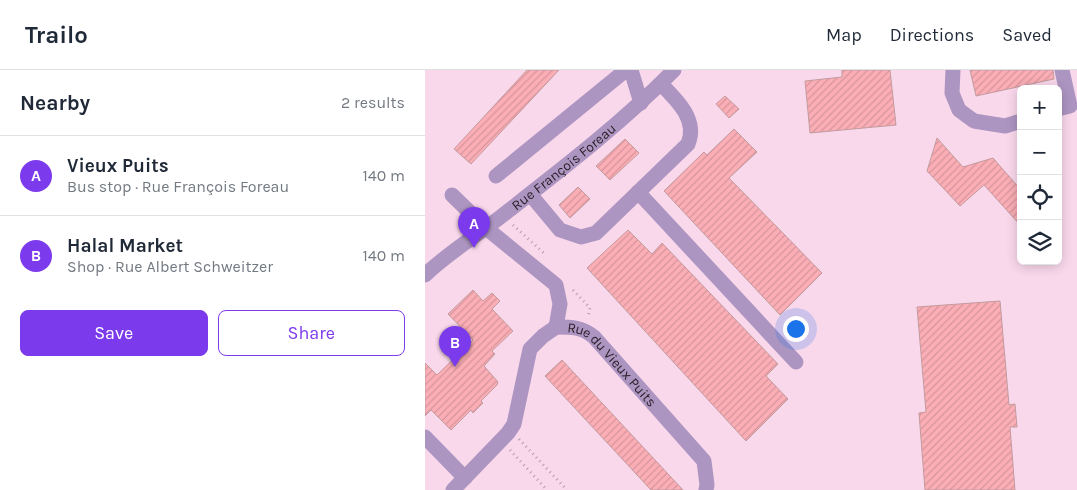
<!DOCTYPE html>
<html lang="en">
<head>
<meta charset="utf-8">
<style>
  body { margin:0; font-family:Karla,sans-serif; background:#f2f2f3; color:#1f2937 }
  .controls { position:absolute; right:15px; top:15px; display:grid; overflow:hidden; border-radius:8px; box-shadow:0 2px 12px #0003 }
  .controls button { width:45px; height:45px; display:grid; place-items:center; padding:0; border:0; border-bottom:1px solid #e0e1e3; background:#fff; color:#1f2937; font:25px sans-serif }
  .you { position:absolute; left:370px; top:258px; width:18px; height:18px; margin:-12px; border:4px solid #fff; border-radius:50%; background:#1a73e8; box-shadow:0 0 0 8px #1a73e833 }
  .badge { display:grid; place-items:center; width:32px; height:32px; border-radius:50%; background:#7c3aed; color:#fff; font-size:16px; font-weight:700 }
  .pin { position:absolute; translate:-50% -41px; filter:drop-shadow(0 1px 2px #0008) }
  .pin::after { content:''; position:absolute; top:26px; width:18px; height:15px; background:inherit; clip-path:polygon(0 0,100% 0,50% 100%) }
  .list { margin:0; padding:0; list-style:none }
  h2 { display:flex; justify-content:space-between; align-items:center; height:65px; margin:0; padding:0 20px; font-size:21px }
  h2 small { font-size:16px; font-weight:400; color:#747a83 }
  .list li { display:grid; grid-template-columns:32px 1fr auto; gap:15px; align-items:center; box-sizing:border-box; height:80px; padding:0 20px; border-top:1px solid #e0e1e3 }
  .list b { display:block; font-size:19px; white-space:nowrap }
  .list p { margin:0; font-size:16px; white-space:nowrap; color:#747a83 }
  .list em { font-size:16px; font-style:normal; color:#747a83 }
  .actions { display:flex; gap:10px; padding:15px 20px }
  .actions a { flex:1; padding:11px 0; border:1px solid #7c3aed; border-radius:8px; text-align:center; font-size:18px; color:#7c3aed }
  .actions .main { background:#7c3aed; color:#fff }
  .icon { flex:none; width:28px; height:28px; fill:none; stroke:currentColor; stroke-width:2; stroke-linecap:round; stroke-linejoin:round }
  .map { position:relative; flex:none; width:652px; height:420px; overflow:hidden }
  header { display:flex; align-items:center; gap:30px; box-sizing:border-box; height:70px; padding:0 25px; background:#fff; border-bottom:1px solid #e0e1e3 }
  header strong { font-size:24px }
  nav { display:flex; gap:28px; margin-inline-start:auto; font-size:18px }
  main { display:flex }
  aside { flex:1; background:#fff }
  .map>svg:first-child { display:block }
  .building { fill:url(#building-hatch); stroke:#c29b9e }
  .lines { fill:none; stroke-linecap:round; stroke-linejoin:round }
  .path { stroke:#b69cac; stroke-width:3; stroke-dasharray:1 4; stroke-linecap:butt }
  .minor { stroke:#ad95c1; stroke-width:15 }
  .labels { text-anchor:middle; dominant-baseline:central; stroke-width:4; stroke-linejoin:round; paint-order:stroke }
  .street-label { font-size:14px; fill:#2b1f27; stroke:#fff }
</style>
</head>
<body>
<header>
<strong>Trailo</strong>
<nav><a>Map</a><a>Directions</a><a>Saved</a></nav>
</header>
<main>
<aside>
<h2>Nearby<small>2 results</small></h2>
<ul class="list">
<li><span class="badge">A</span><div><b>Vieux Puits</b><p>Bus stop · Rue François Foreau</p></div><em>140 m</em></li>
<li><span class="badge">B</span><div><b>Halal Market</b><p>Shop · Rue Albert Schweitzer</p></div><em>140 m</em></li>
</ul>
<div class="actions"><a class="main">Save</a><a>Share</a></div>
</aside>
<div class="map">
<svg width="652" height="420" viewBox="0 0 652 420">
  <defs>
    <pattern id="building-hatch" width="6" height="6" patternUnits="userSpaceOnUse" patternTransform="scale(1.25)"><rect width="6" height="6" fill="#fbaeb6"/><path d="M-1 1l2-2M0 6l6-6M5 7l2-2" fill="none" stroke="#d7959c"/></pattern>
  </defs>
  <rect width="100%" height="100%" fill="#fad8ec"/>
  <!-- building -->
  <path class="building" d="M102,0h32l-88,94 -17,-15z
    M417,0h48l6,55 -86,8 -5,-52 37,-4z
    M545,0h83l1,9 -78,17z
    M300,26l14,13 -10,9 -13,-14z
    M309,59l23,23 -28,26 93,95 -42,42 -116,-124 40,-39 3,3z
    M512,68l26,29 30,-9 28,32v36l-37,-41 -24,21 -33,-35z
    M200,69l14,14 -29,27 -14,-14z
    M153,117l12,12 -20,19 -11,-13z
    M203,160l24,24 10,-11 116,121 -12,12 22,23 -42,42 -159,-173z
    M48,220l10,11 9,-8 8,8 -8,8 21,22 -21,20 3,3 -11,12 14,16 -1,3 -16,16 2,2 -10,10 -2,-3 -20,20 -20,-20 -6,6v-53l12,12 36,-35 -25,-26z
    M575,231l9,104 6,-1 2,23h-7l5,63h-90l-6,-77 7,-1 -9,-105z
    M137,290l121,130h-32l-106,-114z"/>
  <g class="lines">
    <!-- path -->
    <path class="path" d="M88,155l32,29
      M148,220l17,18 -2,9
      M94,369l48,51
      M85,380l37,40"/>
    <!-- minor -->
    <g class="minor">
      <path d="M206,0l10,33"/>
      <path d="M528,0l-1,23 7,17 15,11 31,5 16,-5"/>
      <path d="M633,39l12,-3 -8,-36"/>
      <path d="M71,106l130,-106"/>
      <path d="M213,122l158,170"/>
      <path d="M105,124l30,36 21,7 15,-4 92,-89c10,-24 -11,-44 -27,-60"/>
      <path d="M27,125l34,33 70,57 4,19 -4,23"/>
      <path id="s1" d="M0,205c24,-23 53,-40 78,-60 59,-46 119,-92 171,-145"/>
      <path id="s2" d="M131,257c16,0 26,0 38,10l110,124 3,24 -1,5"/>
      <path d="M0,367l40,41"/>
      <path d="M28,420l55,-57 6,-9 16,-75 13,-13 13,-9"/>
    </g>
  </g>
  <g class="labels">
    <!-- street labels -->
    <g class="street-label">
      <text stroke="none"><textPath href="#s1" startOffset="176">Rue François Foreau</textPath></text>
      <text stroke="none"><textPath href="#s2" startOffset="71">Rue du Vieux Puits</textPath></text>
    </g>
  </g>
</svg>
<div class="controls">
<button>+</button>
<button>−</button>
<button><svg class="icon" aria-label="locate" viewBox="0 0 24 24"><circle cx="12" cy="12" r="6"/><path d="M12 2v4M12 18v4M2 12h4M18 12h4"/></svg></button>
<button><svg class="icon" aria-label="layers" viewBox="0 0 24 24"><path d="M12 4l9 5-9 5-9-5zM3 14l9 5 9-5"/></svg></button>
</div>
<div class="you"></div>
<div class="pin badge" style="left:49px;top:178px">A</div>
<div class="pin badge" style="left:30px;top:297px">B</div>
</div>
</main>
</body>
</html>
